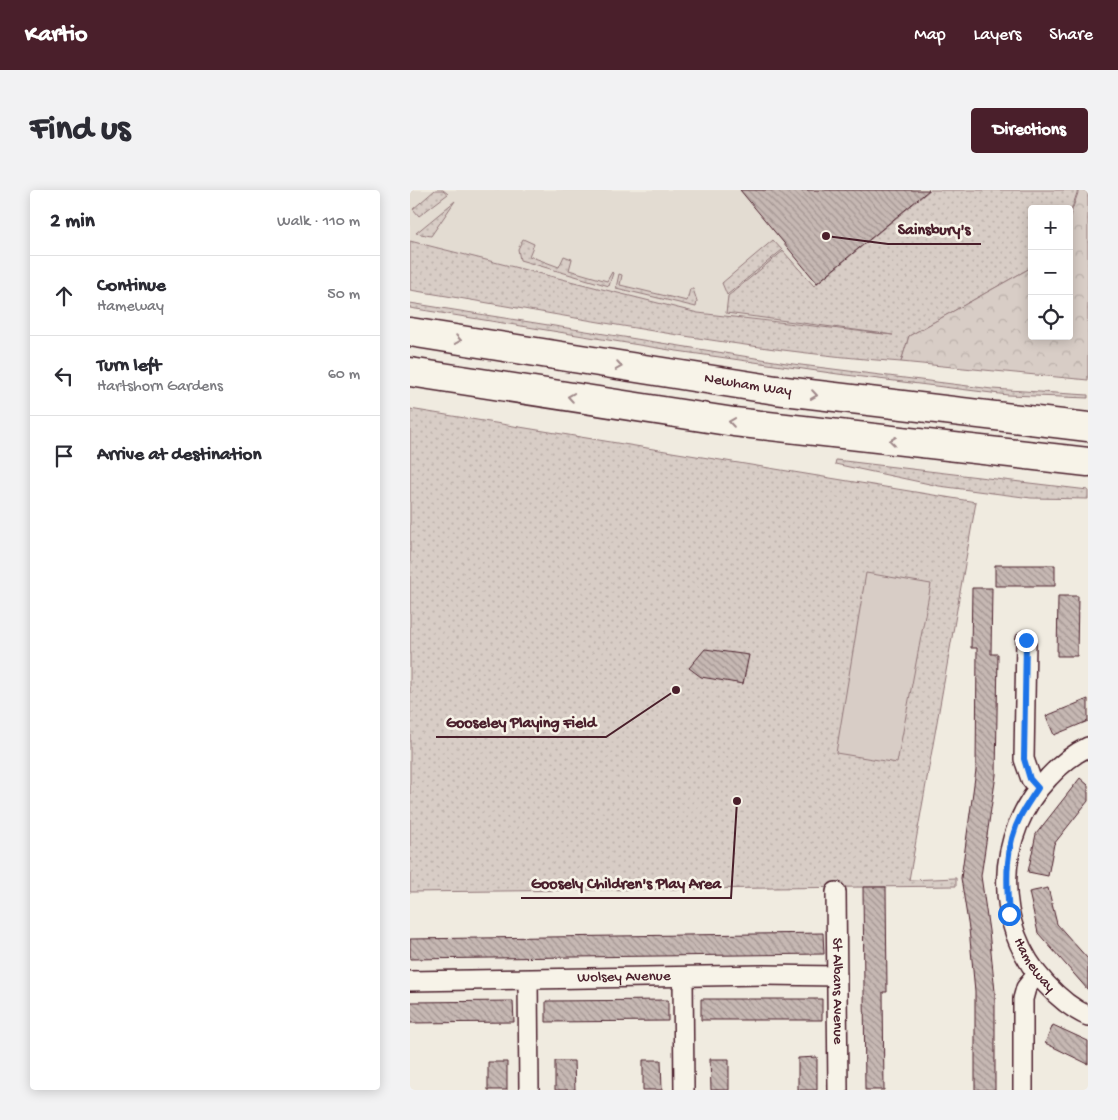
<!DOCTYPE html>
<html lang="en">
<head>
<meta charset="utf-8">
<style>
  body { margin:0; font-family:"Gochi Hand",sans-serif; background:#f2f2f3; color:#2b2b33 }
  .controls { position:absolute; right:15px; top:15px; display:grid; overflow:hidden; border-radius:5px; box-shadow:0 2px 12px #0003 }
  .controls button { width:45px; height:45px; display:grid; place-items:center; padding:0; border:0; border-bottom:1px solid #e1e1e2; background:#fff; color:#2b2b33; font:25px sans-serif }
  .stop { position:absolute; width:15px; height:15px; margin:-11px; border:4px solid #1a73e8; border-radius:50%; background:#fff }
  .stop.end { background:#1a73e8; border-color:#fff; box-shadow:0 1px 5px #0008 }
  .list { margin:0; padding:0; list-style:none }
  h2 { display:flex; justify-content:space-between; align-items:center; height:65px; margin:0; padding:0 20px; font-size:21px }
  h2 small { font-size:16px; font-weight:400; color:#7c7c81 }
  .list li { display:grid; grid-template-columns:32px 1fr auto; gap:15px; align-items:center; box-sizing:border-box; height:80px; padding:0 20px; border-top:1px solid #e1e1e2 }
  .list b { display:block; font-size:19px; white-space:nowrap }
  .list p { margin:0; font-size:16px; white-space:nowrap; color:#7c7c81 }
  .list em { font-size:16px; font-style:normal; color:#7c7c81 }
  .icon { flex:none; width:28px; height:28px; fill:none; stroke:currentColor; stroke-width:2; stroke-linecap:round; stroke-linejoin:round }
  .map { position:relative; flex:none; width:678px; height:900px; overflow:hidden; border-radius:5px }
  header { display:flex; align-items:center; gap:30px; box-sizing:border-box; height:70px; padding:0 25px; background:#4a1f2b; color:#fff }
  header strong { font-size:24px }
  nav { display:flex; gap:28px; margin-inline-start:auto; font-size:18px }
  .intro { display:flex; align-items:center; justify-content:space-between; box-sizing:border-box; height:120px; padding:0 30px }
  h1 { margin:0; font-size:35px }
  .button { padding:12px 22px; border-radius:5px; background:#4a1f2b; color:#fff; font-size:18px; font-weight:700 }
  main { display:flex; gap:30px; padding:0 30px }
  aside { flex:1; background:#fff; border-radius:5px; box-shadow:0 2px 12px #0003 }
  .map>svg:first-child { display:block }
  .built { fill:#e3dcd2 }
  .green { fill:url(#green-dots); stroke:#917678 }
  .forest { fill:url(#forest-crowns); stroke:#917678 }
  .pitch { fill:#d8cdc6; stroke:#917678 }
  .building { fill:url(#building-back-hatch); stroke:#4a1f2b }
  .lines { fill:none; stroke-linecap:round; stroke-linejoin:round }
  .minor-casing { stroke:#4a1f2b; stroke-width:22 }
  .trunk-casing { stroke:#4a1f2b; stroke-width:31 }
  .minor { stroke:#f7f3e8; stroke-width:19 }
  .trunk { stroke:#f7f3e8; stroke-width:28 }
  .oneway { stroke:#a0898a }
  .route { stroke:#1a73e8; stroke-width:6 }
  .labels { text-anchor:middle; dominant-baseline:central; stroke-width:5; stroke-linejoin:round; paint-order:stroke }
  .street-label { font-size:15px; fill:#4a1f2b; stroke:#f7f3e8 }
  .leader { fill:none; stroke:#4a1f2b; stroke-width:2 }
  .callout-dot { fill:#4a1f2b; stroke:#f7f3e8; stroke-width:2 }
  .callout-label { font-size:16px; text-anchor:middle; font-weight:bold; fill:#4a1f2b; stroke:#f7f3e8; stroke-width:5; stroke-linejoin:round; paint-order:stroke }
</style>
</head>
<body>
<header>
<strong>Kartio</strong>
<nav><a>Map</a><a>Layers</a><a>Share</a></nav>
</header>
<div class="intro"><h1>Find us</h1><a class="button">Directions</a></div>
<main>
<aside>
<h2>2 min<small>Walk · 110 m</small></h2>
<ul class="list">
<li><svg class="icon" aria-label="ahead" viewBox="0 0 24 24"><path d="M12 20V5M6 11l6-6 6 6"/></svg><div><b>Continue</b><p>Hameway</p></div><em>50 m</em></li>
<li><svg class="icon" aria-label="left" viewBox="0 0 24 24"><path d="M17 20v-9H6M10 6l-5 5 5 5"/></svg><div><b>Turn left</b><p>Hartshorn Gardens</p></div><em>60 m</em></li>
<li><svg class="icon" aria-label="arrive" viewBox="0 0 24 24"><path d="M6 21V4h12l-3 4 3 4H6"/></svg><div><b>Arrive at destination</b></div></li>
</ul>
</aside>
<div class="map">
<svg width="678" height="900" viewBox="0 0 678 900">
  <defs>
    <pattern id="green-dots" width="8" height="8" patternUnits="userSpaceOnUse" patternTransform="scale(1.25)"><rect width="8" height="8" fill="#d8cdc6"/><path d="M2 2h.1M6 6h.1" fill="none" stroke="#bbb0aa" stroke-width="1.8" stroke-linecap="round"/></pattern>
    <pattern id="forest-crowns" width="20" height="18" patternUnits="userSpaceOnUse" patternTransform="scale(1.25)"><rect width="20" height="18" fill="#d8cdc6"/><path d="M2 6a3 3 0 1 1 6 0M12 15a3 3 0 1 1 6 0" fill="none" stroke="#bbb0aa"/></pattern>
    <pattern id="building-back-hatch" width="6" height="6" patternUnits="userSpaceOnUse" patternTransform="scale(1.25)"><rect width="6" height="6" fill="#c6b8b3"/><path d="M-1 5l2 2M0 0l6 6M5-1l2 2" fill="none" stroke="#a39592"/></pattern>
  </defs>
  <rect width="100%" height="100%" fill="#f0ebe0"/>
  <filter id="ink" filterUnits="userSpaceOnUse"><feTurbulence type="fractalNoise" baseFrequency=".02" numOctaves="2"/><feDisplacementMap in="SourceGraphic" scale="10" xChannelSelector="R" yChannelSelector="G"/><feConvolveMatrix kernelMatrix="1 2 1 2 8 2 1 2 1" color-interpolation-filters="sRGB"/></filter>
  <g filter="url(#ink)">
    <!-- built -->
    <path class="built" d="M0,0h669l-10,29v-10h-37v58l-123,69 -211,-23 -288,-72z"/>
    <!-- green -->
    <path class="green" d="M25,0h8l5,4 -29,22 -6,-7z
      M520,0h148l-9,27v-8h-37v58l-123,69 -8,26c-165,-12 -328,-46 -491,-72v-49l288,72 195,22 -167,-22 2,-17 55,-45 31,35z
      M45,11l-24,35 -15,-3z
      M113,49l11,5 -5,12 30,11 5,-11 8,3 -3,11 38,11 5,-9 1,1 -4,13 -89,-26 -2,-11z
      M363,50l9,10 -55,45 -5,-12z
      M209,84l3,1 -2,10 67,16 3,-12h3l4,12 -1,6 -80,-19z
      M0,113l383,61 199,25 96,6v3l-80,-3 -170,-21 -168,-24 -260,-42z
      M0,219l566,93 -67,378 47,-2v8l-546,6z
      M426,270l252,30v9l-57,-1 -92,-12 -104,-22z"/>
    <!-- forest -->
    <path class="forest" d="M669,0h9v190l-187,-18 8,-26 123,-69v69h37v-117z"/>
    <!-- pitch -->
    <path class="pitch" d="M456,383l65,11 -34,179 -61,-10z"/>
    <!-- building -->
    <path class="building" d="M330,0h189l-112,93z
      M585,375h60v21h-60z
      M562,398h20l-1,66h7l-2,121 -15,101 8,55 6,61v98h-20v-99l-6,-62 -8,-51 15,-108 1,-122h-6z
      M648,406h20l-1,60h-20z
      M295,459l44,6 -6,29 -42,-7 -12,-9z
      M678,509v22l-34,14 -8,-19z
      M670,588l8,7v16l-34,43 -6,32 -20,-4 8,-38z
      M453,697h23l1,105h-4l1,98h-19z
      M638,698l9,36 31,35v31l-50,-57 -9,-41z
      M413,743l1,21 -414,5v-20z
      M291,809h121v21h-121z
      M258,810v21l-122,1v-21z
      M103,811l1,21 -104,1v-21z
      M643,835l35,16v23l-43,-21z
      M407,867v33h-19v-32z
      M300,869h19v31h-18z
      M233,870h18l1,30h-19z
      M145,871h19l1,29h-20z
      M78,872h19v28h-19z"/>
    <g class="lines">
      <defs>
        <g id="minor">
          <path d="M616,450l-2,119 7,20 7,9"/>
          <path id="s1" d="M678,557c-15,7 -28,18 -39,30 -55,57 -57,149 -3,207 12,13 26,25 42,32"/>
          <path id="s2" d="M426,702l2,198"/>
          <path d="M273,788l1,112"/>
          <path d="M118,790l1,110"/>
          <path id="s3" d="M0,791l353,-6 74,1"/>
          <path d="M613,900v-91l3,-11 11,-14"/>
        </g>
        <g id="trunk">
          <path id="s4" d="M0,142l366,58 312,37"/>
          <path d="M0,182l324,50 354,40"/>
        </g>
      </defs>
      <!-- minor casing -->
      <use href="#minor" class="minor-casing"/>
      <!-- trunk casing -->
      <use href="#trunk" class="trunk-casing"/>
      <!-- minor -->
      <use href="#minor" class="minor"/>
      <!-- trunk -->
      <use href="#trunk" class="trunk"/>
    </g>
    <!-- one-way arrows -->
    <defs><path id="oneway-chevron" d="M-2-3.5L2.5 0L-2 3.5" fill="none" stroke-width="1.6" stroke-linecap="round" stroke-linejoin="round" transform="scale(1.25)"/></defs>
    <g class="oneway">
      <use href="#oneway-chevron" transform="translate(48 150) rotate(9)"/>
      <use href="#oneway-chevron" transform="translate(209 176) rotate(9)"/>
      <use href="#oneway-chevron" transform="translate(404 205) rotate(8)"/>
      <use href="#oneway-chevron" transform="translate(161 207) rotate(-171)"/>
      <use href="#oneway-chevron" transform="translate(322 232) rotate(-172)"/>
      <use href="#oneway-chevron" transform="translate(483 251) rotate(-173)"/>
    </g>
  </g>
  <g class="lines" filter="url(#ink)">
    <!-- route -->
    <path class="route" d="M599,724c-3,-34 -4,-68 12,-99 5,-9 11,-18 17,-27l-8,-9 -6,-20 2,-119"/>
  </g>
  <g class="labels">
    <!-- street labels -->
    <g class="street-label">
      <text stroke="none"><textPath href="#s4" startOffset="342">Newham Way</textPath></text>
      <text stroke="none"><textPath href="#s1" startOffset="255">Hameway</textPath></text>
      <text stroke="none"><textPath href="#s3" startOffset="214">Wolsey Avenue</textPath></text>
      <text stroke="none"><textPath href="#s2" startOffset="99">St Albans Avenue</textPath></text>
    </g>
  </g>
  <!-- callouts -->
  <path class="leader" d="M416 46L478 54H571M266 500L196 547H26M327 611L321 708H111"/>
  <g class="callout-dot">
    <circle cx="416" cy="46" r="5"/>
    <circle cx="266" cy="500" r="5"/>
    <circle cx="327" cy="611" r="5"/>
  </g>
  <g class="callout-label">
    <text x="524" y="44">Sainsbury's</text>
    <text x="111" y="537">Gooseley Playing Field</text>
    <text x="216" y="698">Goosely Children's Play Area</text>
  </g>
</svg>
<div class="controls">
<button>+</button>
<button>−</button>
<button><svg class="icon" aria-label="locate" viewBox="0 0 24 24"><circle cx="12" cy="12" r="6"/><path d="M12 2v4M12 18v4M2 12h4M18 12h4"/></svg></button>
</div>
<div class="stop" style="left:599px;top:724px"></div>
<div class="stop end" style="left:616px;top:450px"></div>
</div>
</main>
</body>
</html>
